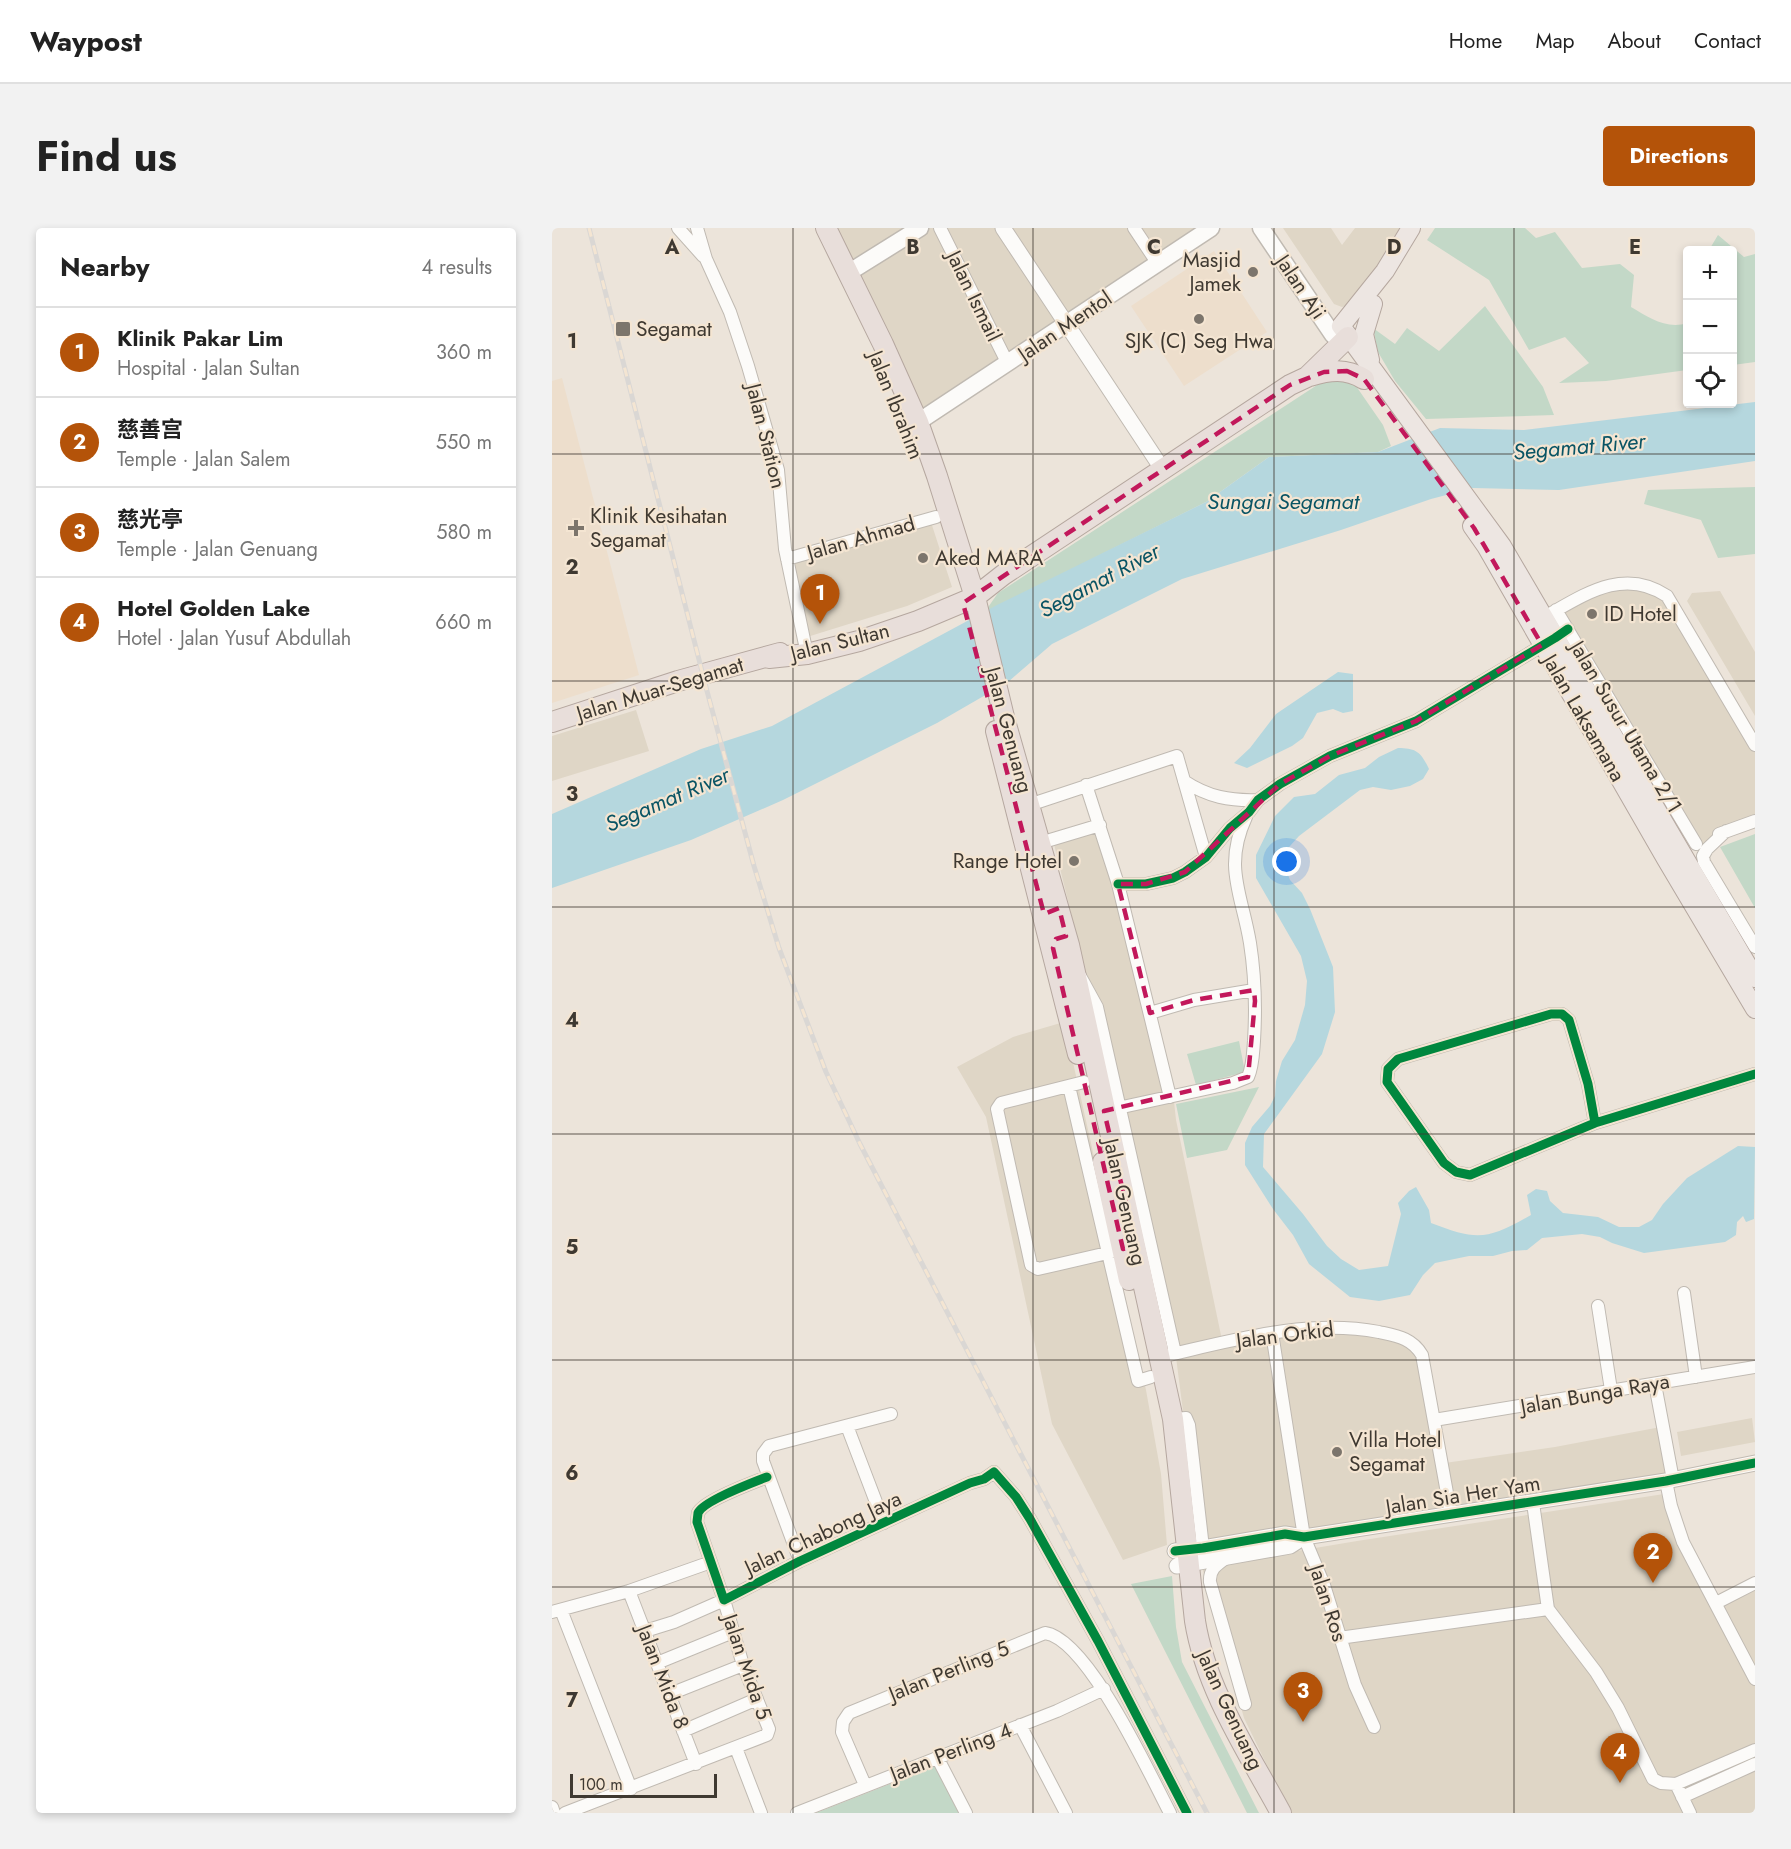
<!DOCTYPE html>
<html lang="en">
<head>
<meta charset="utf-8">
<style>
  body { margin:0; font-family:Jost,"Noto Sans SC",sans-serif; background:#f2f2f2; color:#222 }
  .controls { position:absolute; right:18px; top:18px; display:grid; overflow:hidden; border-radius:6px; box-shadow:0 3px 9px #0003 }
  .controls button { width:54px; height:54px; display:grid; place-items:center; padding:0; border:0; border-bottom:2px solid #e0e0e0; background:#fff; color:#222; font:30px sans-serif }
  .scale { position:absolute; left:18px; bottom:15px; width:147px; box-sizing:border-box; padding-left:6px; border:3px solid #3f3931; border-top:0; font-size:16px; line-height:21px; white-space:nowrap; color:#3f3931; -webkit-text-stroke:4px #f4e5d2; paint-order:stroke }
  .you { position:absolute; left:735px; top:634px; width:21px; height:21px; margin:-15px; border:4px solid #fff; border-radius:50%; background:#1a73e8; box-shadow:0 0 0 9px #1a73e833 }
  .badge { display:grid; place-items:center; width:39px; height:39px; border-radius:50%; background:#b45309; color:#fff; font-size:20px; font-weight:700 }
  .pin { position:absolute; translate:-50% -50px; filter:drop-shadow(0 2px 3px #0008) }
  .pin::after { content:''; position:absolute; top:32px; width:21px; height:18px; background:inherit; clip-path:polygon(0 0,100% 0,50% 100%) }
  .list { margin:0; padding:0; list-style:none }
  h2 { display:flex; justify-content:space-between; align-items:center; height:78px; margin:0; padding:0 24px; font-size:26px }
  h2 small { font-size:20px; font-weight:400; color:#767676 }
  .list li { display:grid; grid-template-columns:39px 1fr auto; gap:18px; align-items:center; box-sizing:border-box; height:90px; padding:0 24px; border-top:2px solid #e0e0e0 }
  .list b { display:block; font-size:22px; white-space:nowrap }
  .list p { margin:0; font-size:20px; white-space:nowrap; color:#767676 }
  .list em { font-size:20px; font-style:normal; color:#767676 }
  .icon { flex:none; width:33px; height:33px; fill:none; stroke:currentColor; stroke-width:2; stroke-linecap:round; stroke-linejoin:round }
  .map { position:relative; flex:none; width:1203px; height:1585px; overflow:hidden; border-radius:6px }
  header { display:flex; align-items:center; gap:36px; box-sizing:border-box; height:84px; padding:0 30px; background:#fff; border-bottom:2px solid #e0e0e0 }
  header strong { font-size:28px }
  nav { display:flex; gap:33px; margin-inline-start:auto; font-size:21px }
  .intro { display:flex; align-items:center; justify-content:space-between; box-sizing:border-box; height:144px; padding:0 36px }
  h1 { margin:0; font-size:42px }
  .button { padding:15px 27px; border-radius:6px; background:#b45309; color:#fff; font-size:21px; font-weight:700 }
  main { display:flex; gap:36px; padding:0 36px }
  aside { flex:1; background:#fff; border-radius:6px; box-shadow:0 3px 9px #0003 }
  .map>svg:first-child { display:block }
  .commercial { fill:#dfd6c6 }
  .built { fill:#eddecc }
  .green { fill:#c3d8c7 }
  .water { fill:#b5d7de }
  .lines { fill:none; stroke-linecap:round; stroke-linejoin:round }
  .minor-casing { stroke:#c0bab2; stroke-width:14 }
  .tertiary-casing { stroke:#c0bab2; stroke-width:17 }
  .secondary-casing { stroke:#c0bab2; stroke-width:19 }
  .primary-casing { stroke:#b5a79f; stroke-width:20 }
  .trunk-casing { stroke:#b5a79f; stroke-width:22 }
  .minor { stroke:#fcfbf9; stroke-width:12 }
  .tertiary { stroke:#fcfbf9; stroke-width:15 }
  .secondary { stroke:#fcfbf9; stroke-width:16 }
  .primary { stroke:#ede6e2; stroke-width:18 }
  .trunk { stroke:#e8deda; stroke-width:20 }
  .rail-casing { stroke:#dad7d4; stroke-width:5 }
  .rail { stroke:#f4e5d2; stroke-width:3; stroke-dasharray:9; stroke-linecap:butt }
  .cycleway-casing { stroke:#f4e5d2; stroke-width:13 }
  .cycleway { stroke:#00873e; stroke-width:9 }
  .marked { fill:none; stroke:#c2185b; stroke-width:4.5; stroke-dasharray:12 8; stroke-linejoin:round }
  .grid { fill:none; stroke:#3f3931; stroke-width:1.5; stroke-opacity:0.55 }
  .poi-dot { fill:#7c756c; stroke:#f4e5d2; stroke-width:2 }
  .labels { text-anchor:middle; dominant-baseline:central; stroke-width:4.5; stroke-linejoin:round; paint-order:stroke }
  .poi-label { font-size:21px; fill:#3f3931; stroke:#f4e5d2; text-anchor:start }
  .street-label { font-size:21px; fill:#3f3931; stroke:#f4e5d2 }
  .water-label { font-size:22px; font-style:italic; fill:#095464; stroke:#f4e5d2 }
  .grid-label { font-size:20px; text-anchor:middle; font-weight:bold; fill:#3f3931; stroke:#f4e5d2; stroke-width:4.5; stroke-linejoin:round; paint-order:stroke }
</style>
</head>
<body>
<header>
<strong>Waypost</strong>
<nav><a>Home</a><a>Map</a><a>About</a><a>Contact</a></nav>
</header>
<div class="intro"><h1>Find us</h1><a class="button">Directions</a></div>
<main>
<aside>
<h2>Nearby<small>4 results</small></h2>
<ul class="list">
<li><span class="badge">1</span><div><b>Klinik Pakar Lim</b><p>Hospital · Jalan Sultan</p></div><em>360 m</em></li>
<li><span class="badge">2</span><div><b>慈善宫</b><p>Temple · Jalan Salem</p></div><em>550 m</em></li>
<li><span class="badge">3</span><div><b>慈光亭</b><p>Temple · Jalan Genuang</p></div><em>580 m</em></li>
<li><span class="badge">4</span><div><b>Hotel Golden Lake</b><p>Hotel · Jalan Yusuf Abdullah</p></div><em>660 m</em></li>
</ul>
</aside>
<div class="map">
<svg width="1203" height="1585" viewBox="0 0 1203 1585">
  <rect width="100%" height="100%" fill="#ece4da"/>
  <!-- commercial -->
  <path class="commercial" d="M281,0h367l-280,187z
    M731,0h48l11,17 13,-17h49l-52,76 -10,3 -8,-3z
    M377,288l23,71 -45,19 -100,31 -17,-82z
    M1045,356l60,1 98,152v89l-60,22 -143,-240z
    M1168,363l35,61v64l-68,-115 5,-8z
    M84,482l13,41 -97,30v-45z
    M550,593l71,271 3,28 46,220 -51,10 -77,-344 -42,-170z
    M512,794l82,368 15,84 6,71 -44,15 -71,-136 -66,-307 -29,-50 56,-30z
    M774,1102l79,12 14,15 19,107 117,-17 111,-21 9,46 -367,57 -108,14 -24,-186 51,-12z
    M1200,1190l3,24 -74,14 -4,-24z
    M1112,1266l91,192v127h-465l-46,-95 -42,-151 155,-26z
    M1203,1352v90l-37,-72z"/>
  <!-- built -->
  <path class="built" d="M662,23l53,81 -83,54 -53,-80z
    M10,150l77,297 -87,28v-322z"/>
  <!-- green -->
  <path class="green" d="M883,0h90l11,10 19,-6 27,36 38,-4 14,11 -3,32c17,10 36,23 56,16v47l-81,11 -47,2 30,-20 -24,-26 -36,13 -40,-70 -62,-40z
    M1166,7l26,22 11,-3v108l-22,3 -1,-115h-23z
    M933,78l58,81 11,28 -128,4 -31,-38 -17,-29 -5,-24 22,16 12,-16 32,23z
    M782,146l22,12 27,39 8,21 -13,6 -109,5 -63,45 -222,111 14,-20z
    M1203,259v67l-37,4 -17,-38 -57,-16 4,-14z
    M1203,606v74l-35,-61z
    M687,813l6,31 -49,13 -9,-31z
    M707,859l-32,63 -40,8 -11,-54z
    M620,1348l4,51 6,35 77,151h-12l-116,-229z
    M384,1538l25,47h-145z"/>
  <!-- water -->
  <path class="water" d="M1203,174v59l-196,29 -86,-2 -42,11 -90,31 -159,49 -130,65 -44,38 -71,41 -154,77 -92,40 -139,48v-74l149,-65 71,-23 225,-121 209,-103 63,-45 109,-5 62,-24 84,2z
    M786,444l15,2v37l-10,2 -10,-4 -16,4 -14,25 -11,8 -45,22 -13,-5 16,-15 26,-34z
    M846,520c18,0 23,4 31,21l-6,10 -13,7 -19,4 -18,-3 -13,3 -61,46 -18,20 9,24 12,13 8,16 23,58 2,45 -13,42 -58,80 -1,33 40,47 24,32 14,13 18,11 29,-4 13,-52 -3,-11 11,-12 7,-4 13,23 2,13c47,18 56,17 100,-8l-4,-20 9,-6 11,2 3,10 13,12 35,4 21,10h20l13,-7 11,-16 24,-26 51,-32 17,1 -1,72 -8,3 -3,-6 -6,6 -1,13 -11,7 -81,11 -32,-10 -12,-6 -18,-3 -40,4 -15,12 -15,1 -19,5h-24l-34,7 -12,12 -13,20 -31,6 -29,-4 -41,-33 -16,-29 -20,-26 -28,-44v-22l7,-16 18,-21 5,-10 1,-15 6,-20 13,-21 10,-35 2,-24 -6,-25 -45,-78v-23l19,-39 19,-19 21,-3 24,-19 26,-7 14,-11z"/>
  <g class="lines">
    <defs>
      <path id="minor" d="M126,0l25,28
        M145,0l9,31 24,53 18,54 30,104 7,79 22,105
        M388,0l68,136
        M582,0l24,36
        M235,331l149,-42
        M1004,382l140,234
        M987,392c41,-22 82,-55 128,-24l88,149
        M632,553c24,16 46,20 74,19
        M534,557l32,99 52,213
        M477,577l148,-49 29,101
        M1174,603l-19,18 -4,7 1,6 51,85
        M1167,606l36,-13
        M488,615l60,-18
        M566,656h28l27,-6 12,-6 21,-15 24,-29 19,-16 9,-12 22,-16 50,-28 86,-35 139,-83 13,-9
        M528,748l17,31 78,346
        M598,785l44,-13 60,-10
        M532,854l-83,21 -4,6 34,156 7,4 91,-21
        M517,858l69,295 13,-4
        M552,883l129,-28 15,-6c5,-11 5,-24 6,-36 2,-33 1,-66 -4,-98 -8,-49 -27,-76 -4,-126
        M1043,895l-7,-39 -19,-64 -7,-6h-11l-153,45 -10,10 -1,13 57,81 12,9 14,3 125,-52 160,-49
        M1132,1065l12,84
        M1046,1078l13,84
        M720,1105l32,204 20,48 31,100 19,42
        M608,1129c71,-16 146,-39 219,-25 18,4 33,6 43,23l29,160
        M1103,1156l18,96
        M621,1191l13,-1 3,7 14,123
        M882,1192l321,-53
        M295,1198l37,97
        M215,1249c-13,5 -64,24 -69,36 0,1 -1,8 -1,9l27,78 76,-39 170,-78 14,-4 10,-7 22,25 14,22 68,122 89,172
        M1114,1253l5,25 12,36 72,137
        M981,1275l15,106 48,63 22,36 35,71 8,4 15,1 14,29
        M674,1330c-10,7 -17,12 -16,24l35,122
        M248,1333l-37,-100v-7l6,-8 122,-32
        M77,1363l67,173
        M1164,1375l39,-20
        M9,1382l70,179
        M0,1384l77,-21 82,-29
        M787,1410l209,-29
        M105,1435l76,-31
        M118,1466l73,-29
        M468,1497l46,88
        M131,1503l74,-32
        M184,1520l25,65
        M385,1529l29,56
        M1124,1556l79,-34
        M313,1557l-23,-53 1,-10 6,-9 196,-80c43,6 105,142 125,180
        M1130,1569l73,-33
        M0,1579l2,6
        M13,1585l202,-78 2,-6 -26,-64 -19,-65 -50,22 -29,9
        M245,1585l260,-102 47,-22"/>
      <path id="tertiary" d="M451,0l160,242
        M623,1323l28,-3 82,-14 19,3 362,-56 89,-18
        M625,1338l113,-20 14,-9"/>
      <path id="secondary" d="M709,0l72,107
        M296,45l72,-45
        M366,194l293,-194"/>
      <path id="primary" d="M859,0l-26,43 -44,55 161,220 253,432
        M818,132l-6,-26 9,-30
        M920,298l14,20 180,313 89,150"/>
      <path id="trunk" d="M274,0l57,116 35,78 19,54 38,121 30,124 64,224 104,474 22,202c11,69 53,131 86,192
        M758,148c20,-6 36,-8 54,3
        M217,430l38,-4 52,-13 59,-20 57,-24 28,-22 287,-190 17,-8 41,-40
        M0,494l126,-41 102,-28
        M444,503l82,323
        M551,934l26,118"/>
    </defs>
    <!-- minor casing -->
    <use href="#minor" class="minor-casing"/>
    <!-- tertiary casing -->
    <use href="#tertiary" class="tertiary-casing"/>
    <!-- secondary casing -->
    <use href="#secondary" class="secondary-casing"/>
    <!-- primary casing -->
    <use href="#primary" class="primary-casing"/>
    <!-- trunk casing -->
    <use href="#trunk" class="trunk-casing"/>
    <!-- minor -->
    <use href="#minor" class="minor"/>
    <!-- tertiary -->
    <use href="#tertiary" class="tertiary"/>
    <!-- secondary -->
    <use href="#secondary" class="secondary"/>
    <!-- primary -->
    <use href="#primary" class="primary"/>
    <!-- trunk -->
    <use href="#trunk" class="trunk"/>
    <defs>
      <path id="rail" d="M37,0l118,463 47,175 25,82 47,124 34,72 347,669"/>
    </defs>
    <!-- rail casing -->
    <use href="#rail" class="rail-casing"/>
    <!-- rail -->
    <use href="#rail" class="rail"/>
    <defs>
      <path id="cycleway" d="M566,656h28l27,-6 12,-6 21,-15 24,-29 19,-16 9,-12 22,-16 50,-28 86,-35 139,-83 13,-9
        M1043,895l-7,-39 -19,-64 -7,-6h-11l-153,45 -10,10 -1,13 57,81 12,9 14,3 125,-52 160,-49
        M215,1249c-13,5 -64,24 -69,36 0,1 -1,8 -1,9l27,78 76,-39 170,-78 14,-4 10,-7 22,25 14,22 68,122 89,172
        M623,1323l28,-3 82,-14 19,3 362,-56 89,-18"/>
    </defs>
    <!-- cycleway casing -->
    <use href="#cycleway" class="cycleway-casing"/>
    <!-- cycleway -->
    <use href="#cycleway" class="cycleway"/>
  </g>
  <!-- marked area -->
  <path class="marked" d="M795,143l17,8 110,149 68,117 -126,76 -86,35 -50,28 -95,88 -39,12h-28l32,129 44,-13 60,-10 1,11 -7,76 -144,34 32,135 -13,3 -70,-301 3,-9 10,-3 -7,-28 -15,6 -81,-311 327,-218 34,-13z"/>
  <!-- grid -->
  <path class="grid" d="M241,0v1585M481,0v1585M722,0v1585M962,0v1585M0,226h1203M0,453h1203M0,679h1203M0,906h1203M0,1132h1203M0,1359h1203"/>
  <!-- markers -->
  <g class="poi-dot">
    <circle cx="701" cy="44" r="6"/>
    <circle cx="647" cy="91" r="6"/>
    <rect x="63" y="93" width="16" height="16" rx="3"/>
    <path d="M21 291h6v6h6v6h-6v6h-6v-6h-6v-6h6z"/>
    <circle cx="371" cy="330" r="6"/>
    <circle cx="1040" cy="386" r="6"/>
    <circle cx="522" cy="633" r="6"/>
    <circle cx="785" cy="1224" r="6"/>
  </g>
  <g class="labels">
    <!-- poi labels -->
    <g class="poi-label">
      <text x="689" y="32" text-anchor="end">Masjid<tspan x="689" dy="24">Jamek</tspan></text>
      <text x="84" y="101">Segamat</text>
      <text x="647" y="113" text-anchor="middle">SJK (C) Seg Hwa</text>
      <text x="38" y="288">Klinik Kesihatan<tspan x="38" dy="24">Segamat</tspan></text>
      <text x="383" y="330">Aked MARA</text>
      <text x="1052" y="386">ID Hotel</text>
      <text x="510" y="633" text-anchor="end">Range Hotel</text>
      <text x="797" y="1212">Villa Hotel<tspan x="797" dy="24">Segamat</tspan></text>
    </g>
    <!-- street labels -->
    <g class="street-label">
      <text transform="translate(749 59) rotate(56)">Jalan Aji</text>
      <text transform="translate(422 68) rotate(64)">Jalan Ismail</text>
      <text transform="translate(513 98) rotate(-34)">Jalan Mentol</text>
      <text transform="translate(344 177) rotate(68)">Jalan Ibrahim</text>
      <text transform="translate(214 208) rotate(76)">Jalan Station</text>
      <text transform="translate(309 310) rotate(-16)">Jalan Ahmad</text>
      <text transform="translate(288 414) rotate(-14)">Jalan Sultan</text>
      <text transform="translate(108 461) rotate(-17)">Jalan Muar-Segamat</text>
      <text transform="translate(1032 490) rotate(60)">Jalan Laksamana</text>
      <text transform="translate(1074 499) rotate(59)">Jalan Susur Utama 2/1</text>
      <text transform="translate(457 502) rotate(75)">Jalan Genuang</text>
      <text transform="translate(573 974) rotate(77)">Jalan Genuang</text>
      <text transform="translate(733 1107) rotate(-7)">Jalan Orkid</text>
      <text transform="translate(1043 1166) rotate(-10)">Jalan Bunga Raya</text>
      <text transform="translate(911 1267) rotate(-9)">Jalan Sia Her Yam</text>
      <text transform="translate(271 1305) rotate(-25)">Jalan Chabong Jaya</text>
      <text transform="translate(776 1375) rotate(72)">Jalan Ros</text>
      <text transform="translate(195 1439) rotate(71)">Jalan Mida 5</text>
      <text transform="translate(397 1443) rotate(-22)">Jalan Perling 5</text>
      <text transform="translate(111 1449) rotate(69)">Jalan Mida 8</text>
      <text transform="translate(678 1482) rotate(65)">Jalan Genuang</text>
      <text transform="translate(399 1524) rotate(-21)">Jalan Perling 4</text>
    </g>
    <!-- water labels -->
    <g class="water-label">
      <text transform="translate(1027 218) rotate(-5)">Segamat River</text>
      <text x="731" y="273">Sungai Segamat</text>
      <text transform="translate(547 352) rotate(-28)">Segamat River</text>
      <text transform="translate(115 571) rotate(-23)">Segamat River</text>
    </g>
  </g>
  <g class="grid-label">
    <text x="120" y="26">A</text>
    <text x="361" y="26">B</text>
    <text x="602" y="26">C</text>
    <text x="842" y="26">D</text>
    <text x="1083" y="26">E</text>
    <text x="20" y="120">1</text>
    <text x="20" y="346">2</text>
    <text x="20" y="573">3</text>
    <text x="20" y="799">4</text>
    <text x="20" y="1026">5</text>
    <text x="20" y="1252">6</text>
    <text x="20" y="1479">7</text>
  </g>
</svg>
<div class="controls">
<button>+</button>
<button>−</button>
<button><svg class="icon" aria-label="locate" viewBox="0 0 24 24"><circle cx="12" cy="12" r="6"/><path d="M12 2v4M12 18v4M2 12h4M18 12h4"/></svg></button>
</div>
<div class="scale">100 m</div>
<div class="you"></div>
<div class="pin badge" style="left:268px;top:396px">1</div>
<div class="pin badge" style="left:1101px;top:1355px">2</div>
<div class="pin badge" style="left:751px;top:1494px">3</div>
<div class="pin badge" style="left:1068px;top:1555px">4</div>
</div>
</main>
</body>
</html>
